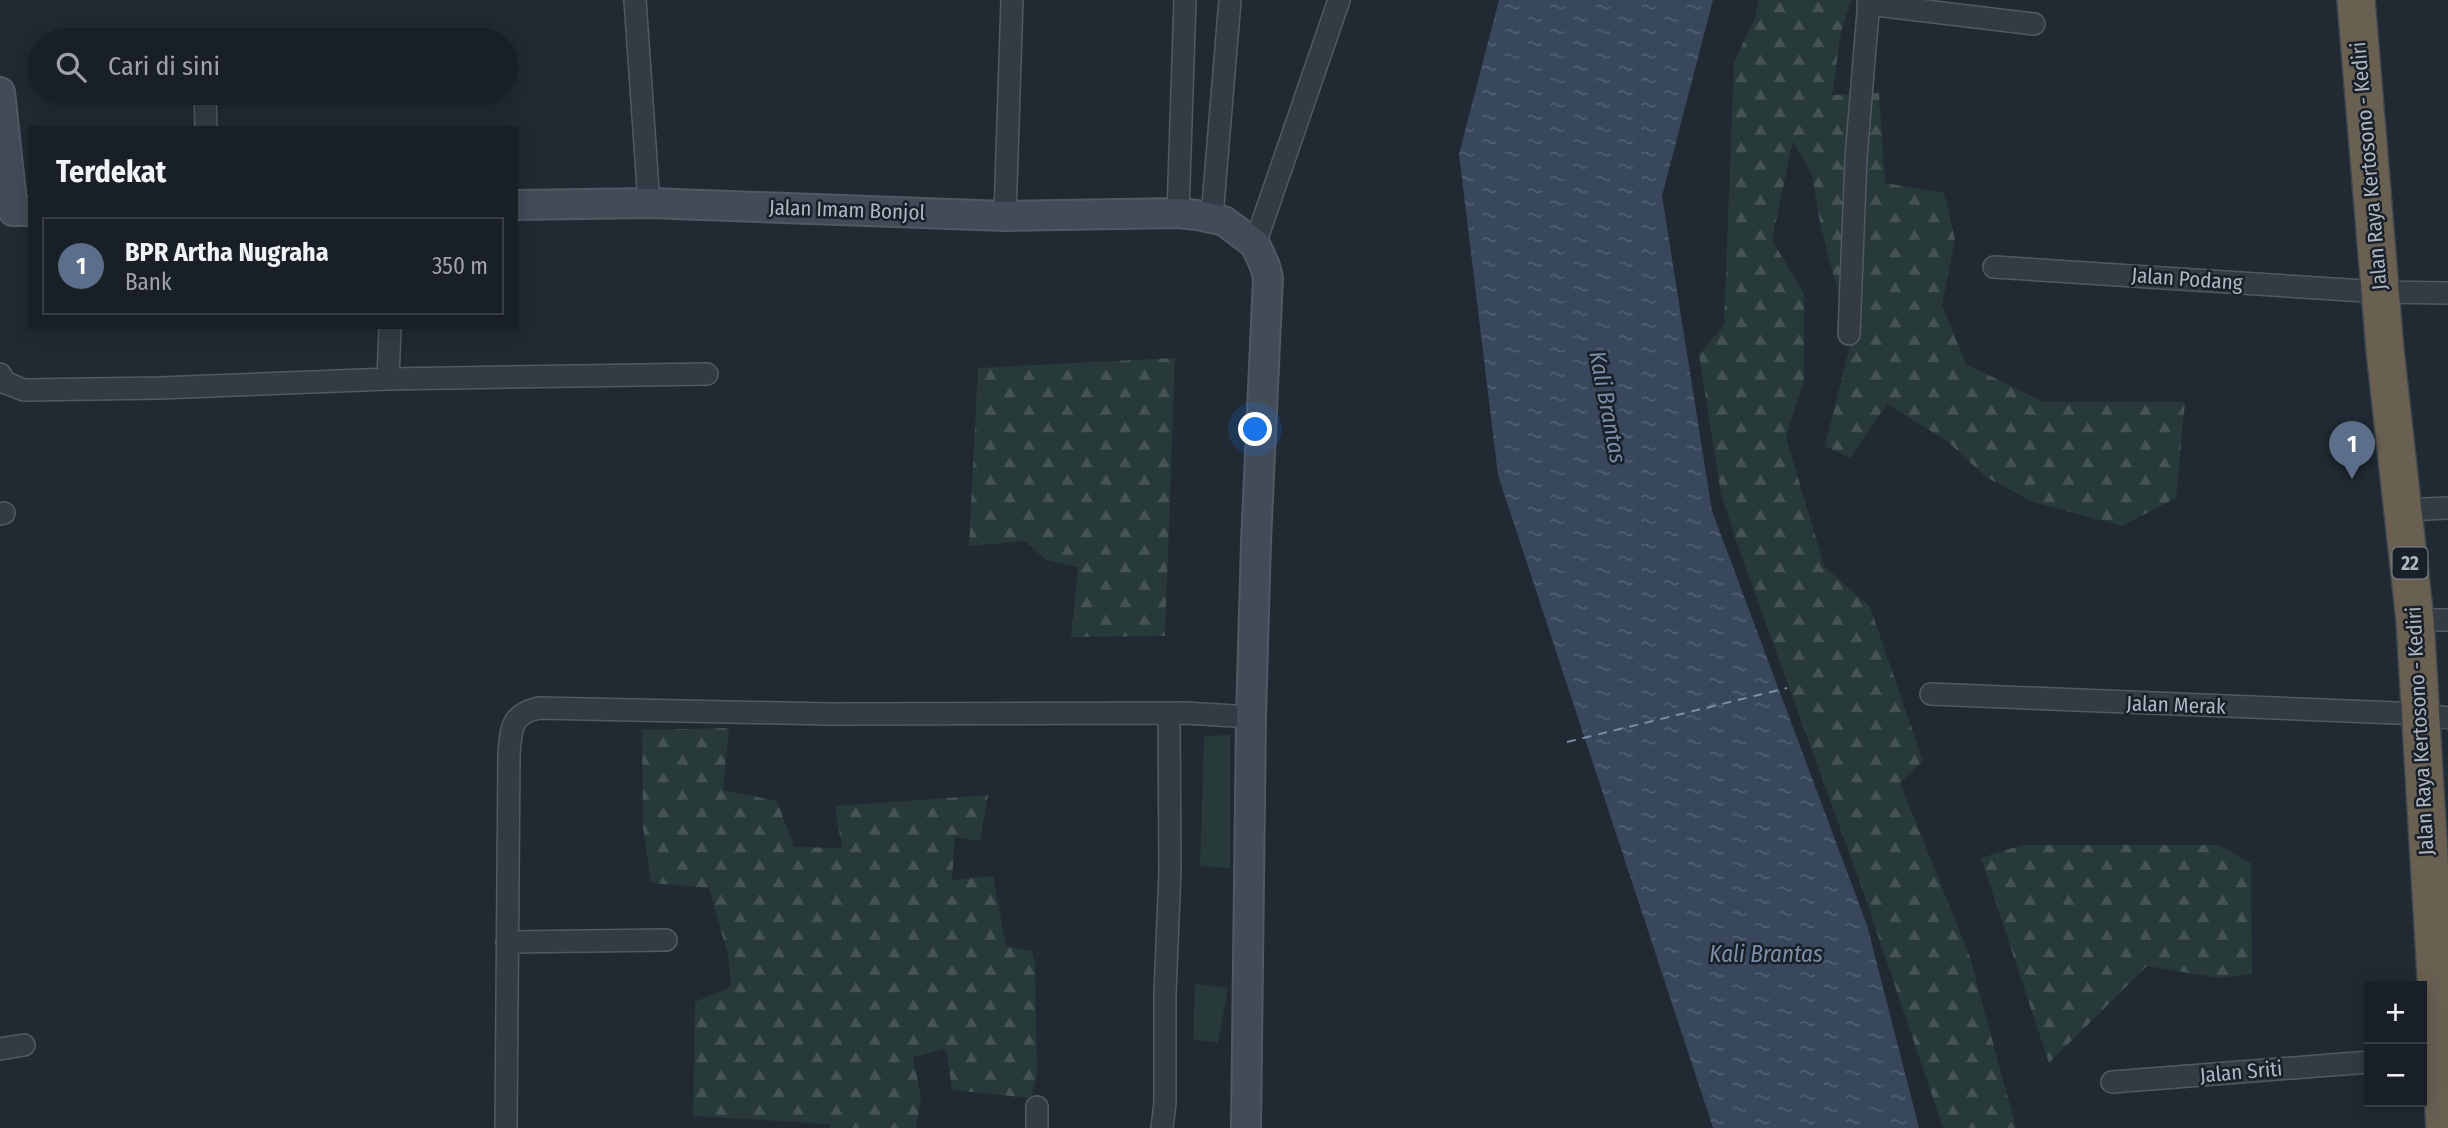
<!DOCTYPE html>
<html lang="id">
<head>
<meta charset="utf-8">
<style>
  body { margin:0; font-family:"Fira Sans Condensed",sans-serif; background:#22272e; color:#f1f3f6 }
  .controls { position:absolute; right:21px; bottom:21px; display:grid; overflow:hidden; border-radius:0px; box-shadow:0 4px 18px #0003 }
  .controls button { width:63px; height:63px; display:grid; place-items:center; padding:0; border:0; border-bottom:2px solid #373d43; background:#191f26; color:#f1f3f6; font:35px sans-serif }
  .you { position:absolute; left:1256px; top:430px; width:24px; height:24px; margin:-18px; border:5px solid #fff; border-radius:50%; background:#1a73e8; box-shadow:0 0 0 10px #1a73e833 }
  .badge { display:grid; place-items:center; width:46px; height:46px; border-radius:50%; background:#0f766e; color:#fff; font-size:23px; font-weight:700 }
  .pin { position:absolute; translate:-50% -58px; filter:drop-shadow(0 2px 4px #0008) }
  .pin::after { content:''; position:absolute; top:37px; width:24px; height:21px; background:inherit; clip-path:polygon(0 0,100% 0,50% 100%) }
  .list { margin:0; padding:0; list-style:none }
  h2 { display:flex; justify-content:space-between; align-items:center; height:91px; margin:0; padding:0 28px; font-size:30px }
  h2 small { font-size:23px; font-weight:400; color:#9fa2a7 }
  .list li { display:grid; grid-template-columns:46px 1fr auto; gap:21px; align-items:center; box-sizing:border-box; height:98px; margin:0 14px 14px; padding:0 14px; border:2px solid #373d43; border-radius:0px }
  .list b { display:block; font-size:26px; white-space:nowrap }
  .list p { margin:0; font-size:23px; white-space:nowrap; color:#9fa2a7 }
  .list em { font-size:23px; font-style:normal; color:#9fa2a7 }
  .icon { flex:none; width:38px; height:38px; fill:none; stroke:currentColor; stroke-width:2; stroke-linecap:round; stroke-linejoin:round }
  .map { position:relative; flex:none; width:2448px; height:1128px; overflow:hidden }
  .search { position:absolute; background:#191f26; box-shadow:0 4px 18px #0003; left:28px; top:28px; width:490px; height:77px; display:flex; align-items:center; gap:18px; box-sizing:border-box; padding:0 24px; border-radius:38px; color:#9fa2a7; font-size:26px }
  .panel { position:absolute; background:#191f26; box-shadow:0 4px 18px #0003; left:28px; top:126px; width:490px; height:203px; border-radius:0px }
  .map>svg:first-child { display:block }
  .grass { fill:#273939 }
  .forest { fill:url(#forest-firs) }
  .water { fill:url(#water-ripples) }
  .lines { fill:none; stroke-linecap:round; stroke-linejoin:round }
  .ferry { stroke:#7a8ea7; stroke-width:2; stroke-dasharray:9 7; stroke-linecap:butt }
  .street-casing { stroke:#525962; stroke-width:24 }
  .secondary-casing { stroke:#525962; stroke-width:32 }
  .highway-casing { stroke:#3f464f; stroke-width:40 }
  .street { stroke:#343b44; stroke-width:21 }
  .secondary { stroke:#434b57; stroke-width:28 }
  .highway { stroke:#696052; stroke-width:37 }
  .labels { text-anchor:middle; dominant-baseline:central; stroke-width:5; stroke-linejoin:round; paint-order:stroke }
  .shield { fill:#1a2029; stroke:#828993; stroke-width:2 }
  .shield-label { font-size:19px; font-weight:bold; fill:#afb6c1 }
  .street-label { font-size:21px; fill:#afb6c1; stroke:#1a2029 }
  .water-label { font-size:23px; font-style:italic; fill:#7a8ea7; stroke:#1a2029 }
</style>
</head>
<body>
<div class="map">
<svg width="2448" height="1128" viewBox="0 0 2448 1128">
  <defs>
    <pattern id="forest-firs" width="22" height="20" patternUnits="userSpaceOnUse" patternTransform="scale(1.75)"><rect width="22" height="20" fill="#273939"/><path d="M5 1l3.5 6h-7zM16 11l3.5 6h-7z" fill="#445354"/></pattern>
    <pattern id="water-ripples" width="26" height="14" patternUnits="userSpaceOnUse" patternTransform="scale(1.75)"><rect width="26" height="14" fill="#38475b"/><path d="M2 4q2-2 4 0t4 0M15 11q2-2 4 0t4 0" fill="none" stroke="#525f71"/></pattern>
  </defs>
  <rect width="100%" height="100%" fill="#212933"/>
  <!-- grass -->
  <path class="grass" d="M1230,735v133l-30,-2 4,-130z
    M1195,984l33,4 -10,55 -25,-4z"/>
  <!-- forest -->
  <path class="forest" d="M1759,0h92l-10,32 -9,63 47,-2 6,90 59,10 11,46 -13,66 24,59 77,38h142l-9,96 -54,28 -89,-24 -47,-25 -39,-36 -60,-37 -37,54 -25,-12 26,-104 -30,-114 -9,-53 -19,-34 -21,99 32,54v86l-18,57 38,129 46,41 53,154 -23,22 70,174 46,171h-73l-79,-234 -125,-345 -18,-55 -22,-139 25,-30 10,-263 21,-44z
    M1175,358l-10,278 -94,1 7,-70 -32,-7 -21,-19 -56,5 9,-178z
    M729,728l-6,62 54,11 17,46 48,1 -7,-42 153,-11 -8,46 -25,-4 -3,43 41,-4 13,70 26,5 3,13 2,112 -7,22 -78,-8 -6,-41 -33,8 8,40 -5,31h-86l-1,-4 -136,-8 2,-114 36,-15 -3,-32 -19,-67 -58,-5 -8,-56 -1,-97z
    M2022,845h197l32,18 1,111 -32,4 -73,-12 -98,97 -68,-205z"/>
  <!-- water -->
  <path class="water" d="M1499,0h214l-51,196 50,315 155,414 52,203h-206l-215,-653 -39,-321z"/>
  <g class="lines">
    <!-- ferry -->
    <path class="ferry" d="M1567,742l220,-54"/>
    <defs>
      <path id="street" d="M635,0l14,203
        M1868,4l166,20
        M205,93l1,35
        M1178,213l7,-213
        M1005,216l7,-216
        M1212,217l18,-217
        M1255,244l84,-244
        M1994,267l386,25 68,1
        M1849,334l7,-176 13,-158
        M0,374l6,9 18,7 136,-2 228,-9 2,-52
        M388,379l319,-5
        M2405,510l43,-2
        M0,514l4,-1
        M2415,620h33
        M1931,694l490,20 27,4
        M507,942l159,-2
        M0,1049l24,-4
        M2112,1082l257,-20
        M1037,1107v21
        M506,1128l3,-374c2,-26 2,-40 30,-46l290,6 356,-1 66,4
        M1162,1128l3,-25v-110l5,-122 -1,-157"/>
      <path id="secondary" d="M0,92l13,119h17
        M516,205l133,-2 356,13 173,-3 19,2 27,6 31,23 10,22 3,12 -12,264 -5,175 -5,411"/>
      <path id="highway" d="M2356,0l29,350 30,270 30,508"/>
    </defs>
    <!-- street casing -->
    <use href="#street" class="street-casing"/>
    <!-- secondary casing -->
    <use href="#secondary" class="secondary-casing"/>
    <!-- highway casing -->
    <use href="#highway" class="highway-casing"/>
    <!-- street -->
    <use href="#street" class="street"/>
    <!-- secondary -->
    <use href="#secondary" class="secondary"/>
    <!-- highway -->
    <use href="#highway" class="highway"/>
  </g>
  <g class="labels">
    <!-- shield labels -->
    <rect class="shield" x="2392.5" y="547.5" width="35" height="31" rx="5"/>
    <g class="shield-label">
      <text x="2410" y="563">22</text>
    </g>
    <!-- street labels -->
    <g class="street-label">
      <text transform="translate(2369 166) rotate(-95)">Jalan Raya Kertosono - Kediri</text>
      <text transform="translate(847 210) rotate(2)">Jalan Imam Bonjol</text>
      <text transform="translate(2187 279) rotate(4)">Jalan Podang</text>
      <text transform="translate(2176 705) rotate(2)">Jalan Merak</text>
      <text transform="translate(2420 731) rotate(-93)">Jalan Raya Kertosono - Kediri</text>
      <text transform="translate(2241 1072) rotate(-5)">Jalan Sriti</text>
    </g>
    <!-- water labels -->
    <g class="water-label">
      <text transform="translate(1608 407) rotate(79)">Kali Brantas</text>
      <text x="1766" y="954">Kali Brantas</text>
    </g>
  </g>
</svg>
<div class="controls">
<button>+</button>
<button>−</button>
</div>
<div class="you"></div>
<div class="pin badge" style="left:2352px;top:479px;background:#5c6f8a">1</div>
<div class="search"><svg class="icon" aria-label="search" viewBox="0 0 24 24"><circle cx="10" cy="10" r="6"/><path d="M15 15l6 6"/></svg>Cari di sini</div>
<section class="panel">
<h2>Terdekat<small></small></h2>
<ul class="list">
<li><span class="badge" style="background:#5c6f8a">1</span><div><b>BPR Artha Nugraha</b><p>Bank</p></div><em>350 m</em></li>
</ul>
</section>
</div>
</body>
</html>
